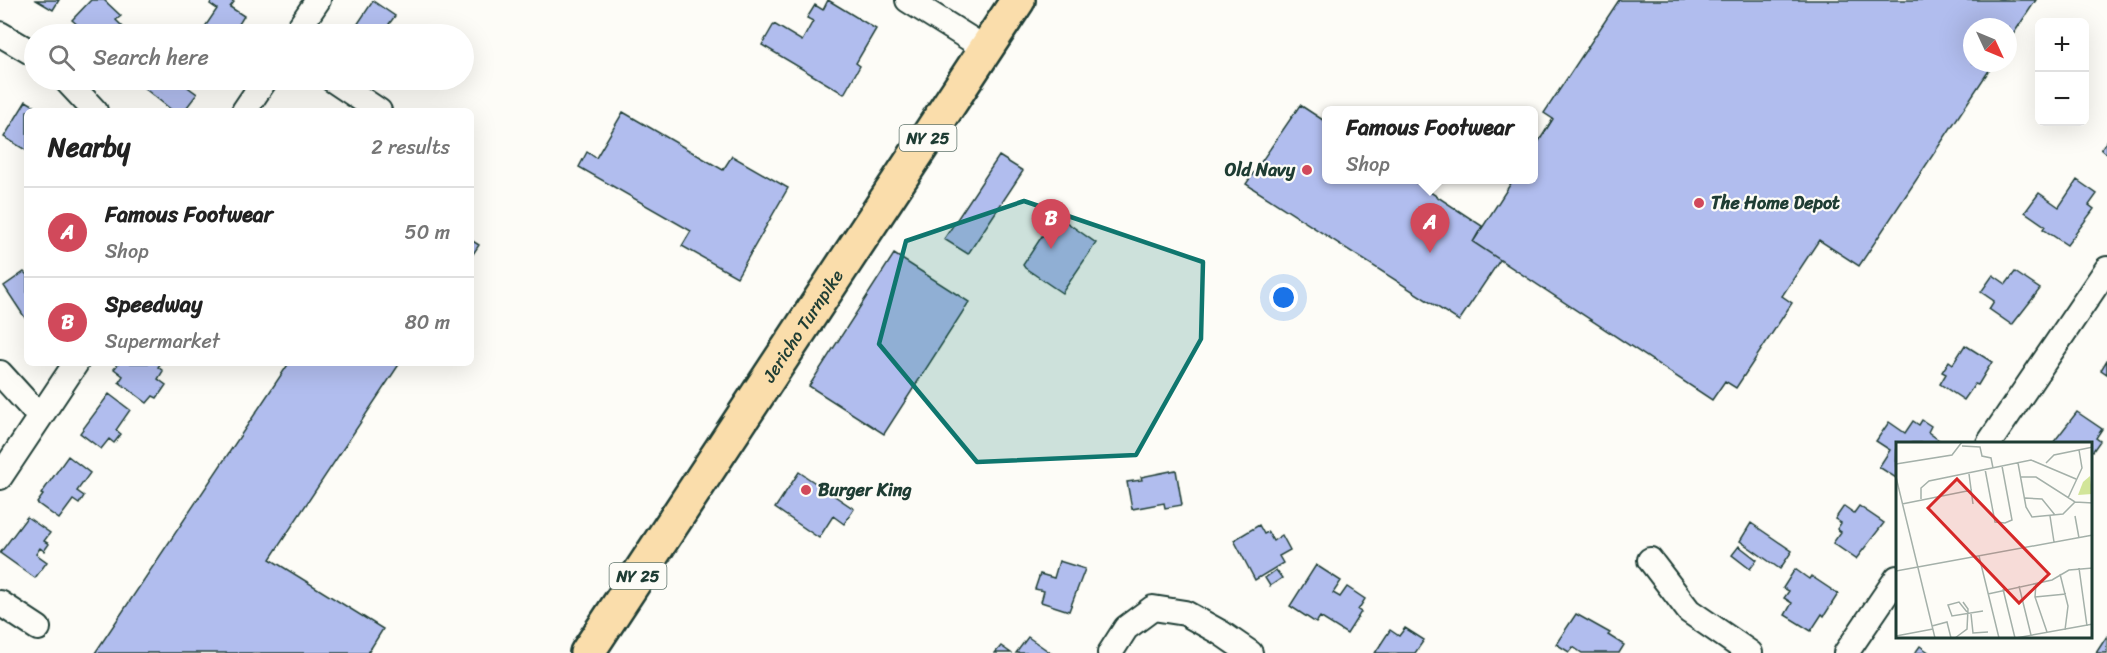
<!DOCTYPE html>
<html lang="en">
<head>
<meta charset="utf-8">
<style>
  body { margin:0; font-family:Sriracha,sans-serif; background:#f6f6f6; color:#222 }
  .controls { position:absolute; right:18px; top:18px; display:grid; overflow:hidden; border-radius:9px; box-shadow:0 6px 24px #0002 }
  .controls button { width:54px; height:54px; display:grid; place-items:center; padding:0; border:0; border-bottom:2px solid #e0e0e0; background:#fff; color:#222; font:30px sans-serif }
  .compass { position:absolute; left:1963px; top:18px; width:54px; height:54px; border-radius:50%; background:#fff; box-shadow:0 6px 24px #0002; rotate:134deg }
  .you { position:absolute; left:1284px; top:298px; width:21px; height:21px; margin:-15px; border:4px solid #fff; border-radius:50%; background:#1a73e8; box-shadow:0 0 0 9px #1a73e833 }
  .badge { display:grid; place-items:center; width:39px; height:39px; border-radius:50%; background:#d1495b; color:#fff; font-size:20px; font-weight:700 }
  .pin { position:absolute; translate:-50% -50px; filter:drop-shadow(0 2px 3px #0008) }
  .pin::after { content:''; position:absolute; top:32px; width:21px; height:18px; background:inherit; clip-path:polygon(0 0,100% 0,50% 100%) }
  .popup { position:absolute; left:1322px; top:106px; width:216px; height:78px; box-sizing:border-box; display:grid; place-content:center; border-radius:9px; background:#fff; filter:drop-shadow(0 2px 4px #0005); font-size:20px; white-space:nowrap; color:#767676 }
  .popup b { font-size:22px; color:#222 }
  .popup::after { content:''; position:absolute; left:50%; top:100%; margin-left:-12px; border:12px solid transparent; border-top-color:#fff }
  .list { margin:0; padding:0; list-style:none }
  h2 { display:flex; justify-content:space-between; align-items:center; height:78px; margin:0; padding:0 24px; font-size:26px }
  h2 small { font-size:20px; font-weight:400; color:#767676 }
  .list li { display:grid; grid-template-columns:39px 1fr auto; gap:18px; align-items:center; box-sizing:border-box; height:90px; padding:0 24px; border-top:2px solid #e0e0e0 }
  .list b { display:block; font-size:22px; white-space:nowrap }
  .list p { margin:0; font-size:20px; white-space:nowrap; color:#767676 }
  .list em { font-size:20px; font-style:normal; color:#767676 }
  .icon { flex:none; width:33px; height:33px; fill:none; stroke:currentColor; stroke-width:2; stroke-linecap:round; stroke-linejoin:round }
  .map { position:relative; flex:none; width:2107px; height:653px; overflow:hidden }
  .search { position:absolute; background:#fff; box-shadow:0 6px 24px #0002; left:24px; top:24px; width:450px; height:66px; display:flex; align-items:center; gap:15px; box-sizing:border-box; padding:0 21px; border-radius:33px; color:#767676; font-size:22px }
  .panel { position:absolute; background:#fff; box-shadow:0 6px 24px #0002; left:24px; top:108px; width:450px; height:258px; border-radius:9px }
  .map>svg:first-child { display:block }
  .building { fill:#b1bdee; stroke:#1f3d34; stroke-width:1.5 }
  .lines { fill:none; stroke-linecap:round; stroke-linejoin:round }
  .street-casing { stroke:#1f3d34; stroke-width:28 }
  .primary-casing { stroke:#1f3d34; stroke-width:38 }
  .street { stroke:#fdfcf7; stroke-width:24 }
  .primary { stroke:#faddab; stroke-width:33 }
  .marked { fill:#0f766e; fill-opacity:0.2; stroke:#0f766e; stroke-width:4.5; stroke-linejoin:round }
  .poi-dot { fill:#d1495b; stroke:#fdfcf7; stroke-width:2 }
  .labels { text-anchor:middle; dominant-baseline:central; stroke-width:4.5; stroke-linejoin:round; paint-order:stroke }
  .shield { fill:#fdfcf7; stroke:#62766e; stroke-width:1.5 }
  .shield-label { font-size:16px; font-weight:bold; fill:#1f3d34 }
  .poi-label { font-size:18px; font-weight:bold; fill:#1f3d34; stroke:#fdfcf7; text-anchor:start }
  .street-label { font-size:18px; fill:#1f3d34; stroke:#fdfcf7 }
  .inset-road { fill:none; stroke:#a4b0a9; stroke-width:1.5 }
  .view { fill:#d62828; fill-opacity:0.15; stroke:#d62828; stroke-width:3 }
  .inset-edge { fill:none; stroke:#1f3d34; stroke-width:3 }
</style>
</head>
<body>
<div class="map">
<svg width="2107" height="653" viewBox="0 0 2107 653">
  <rect width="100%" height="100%" fill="#fdfcf7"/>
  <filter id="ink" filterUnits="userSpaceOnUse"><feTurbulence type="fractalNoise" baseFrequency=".0167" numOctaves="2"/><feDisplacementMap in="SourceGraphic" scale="12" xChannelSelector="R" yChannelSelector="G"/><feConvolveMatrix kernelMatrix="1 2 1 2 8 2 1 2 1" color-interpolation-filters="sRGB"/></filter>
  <g filter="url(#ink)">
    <!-- building -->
    <path class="building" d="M36,0h23l-6,10z
      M91,0h13l17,16 -5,4 14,14h-42l-16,-14z
      M212,0h18l4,2 -4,5 14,9 -5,8 3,2 -6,8h-36l17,-25 -7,-5z
      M828,0l48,29 -20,34 4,3 -16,28 -82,-49 12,-21 28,17 11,-20 -6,-3 8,-13 8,5z
      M1619,0h417l-28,42v-15h-36v36h22l-135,203 -40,-26 -37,56 10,7 -56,85 -11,-7 -13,19 -239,-158 40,-62h21v-31l19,-30 -9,-6z
      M373,1l22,15 -6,8 2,1 -6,9h-34z
      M151,80h27l19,14 -10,13 3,2 -1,2h-16l-29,-23z
      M26,101l17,10h-16v40l-23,-14z
      M1300,105l26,17v58h86l70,46 -9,16 27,18 -41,61 -213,-137z
      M623,112l100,58 9,-14 56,32 -51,89 -55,-31 9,-15 -112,-64 8,-15 9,6z
      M2107,141v13l-6,-5z
      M999,156l24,15 -55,83 -24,-15z
      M2077,180l20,14 -8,11 5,4 -27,36 -24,-16 2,-3 -20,-14 14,-19 20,14z
      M1059,217l37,26 -34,50 -37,-25 -2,-3 25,-38 7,-9 3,2z
      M471,240l8,5 -8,12z
      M894,254l75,48 -85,132 -75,-48z
      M24,272l3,3v46l-23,-35z
      M2015,272l25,17 -28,36 -23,-16 5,-8 -13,-9 12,-17 13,9z
      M1965,345l27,17 -14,23 -3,-1 -11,16 -24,-16 6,-10 -4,-2 7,-11 4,3z
      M2107,360v14l-6,-4z
      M119,363h42l-3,4 5,4 -5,8 8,6 -9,13 -4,-2 -6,7 -28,-21 4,-6 -9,-7z
      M289,363h111l-130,196 113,70 -15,24h-273z
      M109,394l21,16 -14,20 5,4 -7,9 -5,-4 -8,10 -21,-16z
      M2077,412l25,17 -6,9 4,3 -7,10 -3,-2v-6h-37z
      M1922,420l9,6 -3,6 12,9 -1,2h-42l-1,35 -17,-11 11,-17 -14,-9 13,-19 16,11 8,-12 6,4z
      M68,456l22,17 -13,18 7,5 -5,8 -6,-4 -14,19 -22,-16 6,-8 -2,-1z
      M1176,470l6,35 -17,3 -1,-5 -32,6 -5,-27 15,-2 -1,-3z
      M799,472l55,37 -10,15 -11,-8 -14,22 -44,-30z
      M1844,506l10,7 5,-7 25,17 -28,36 -23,-16 8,-11 -4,-3 4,-6 -6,-4z
      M27,517l23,16 -6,8 5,3 -5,7 -4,-3 -4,6 11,8 -12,16 -35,-25z
      M1751,523l41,28 -12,18 -40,-28z
      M1259,525l5,9 4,-2 5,9 9,-6 8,15 -11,6 4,7 -28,17 -21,-40z
      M1739,546l18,14 -7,9 -18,-14z
      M1059,561l26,8 -16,42 -28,-9 3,-11 -9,-2 5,-15 14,4z
      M1316,565l25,16 -8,12 7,4 7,-10 18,12 -7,11 3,2 -14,22 -27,-17 -4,6 -26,-17z
      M1795,569l14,10 2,-3 27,18 -14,22 -2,-2 -11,17 -26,-16 7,-12 -8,-5 5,-7 -6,-3z
      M1276,570l6,8 -12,8 -5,-8z
      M1576,614l34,19 -2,2 16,10 -5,8h-37l-9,-6 -4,5 -13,-8z
      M1405,628l19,12 -9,13h-40l15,-23 9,6z
      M2107,636v17h-11z
      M1028,637l23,16h-35z
      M1001,646l10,7h-16z
      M1920,646l10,7h-15z"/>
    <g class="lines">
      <defs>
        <path id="street" d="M908,0l78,49
          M0,34l34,20
          M295,34l23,-34
          M66,80l29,31
          M333,80l46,31
          M244,111l21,-31
          M0,373l40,44
          M1989,443l118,-174
          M0,477l76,-114
          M1650,560l39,51 61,42
          M0,603l38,25
          M1110,653l16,-25 27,-20 32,5 36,20 29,20
          M1846,653l51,-75"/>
        <g id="primary">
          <path id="s1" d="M587,653l431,-653"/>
        </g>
      </defs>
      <!-- street casing -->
      <use href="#street" class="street-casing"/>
      <!-- primary casing -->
      <use href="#primary" class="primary-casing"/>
      <!-- street -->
      <use href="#street" class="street"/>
      <!-- primary -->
      <use href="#primary" class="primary"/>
    </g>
  </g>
  <!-- marked area -->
  <path class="marked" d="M1024,201l179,61 -2,77 -65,116 -159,7 -98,-118 27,-103z"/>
  <!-- markers -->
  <g class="poi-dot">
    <circle cx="1307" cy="170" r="6"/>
    <circle cx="1699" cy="203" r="6"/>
    <circle cx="806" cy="490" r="6"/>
  </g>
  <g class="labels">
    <!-- shield labels -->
    <g class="shield">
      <rect x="899.5" y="125" width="57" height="26" rx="4.5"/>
      <rect x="609.5" y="563" width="57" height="26" rx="4.5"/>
    </g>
    <g class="shield-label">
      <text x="928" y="138">NY 25</text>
      <text x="638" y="576">NY 25</text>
    </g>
    <!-- poi labels -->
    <g class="poi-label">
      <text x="1295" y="170" text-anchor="end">Old Navy</text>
      <text x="1711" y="203">The Home Depot</text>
      <text x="818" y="490">Burger King</text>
    </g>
    <!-- street labels -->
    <g class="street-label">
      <text stroke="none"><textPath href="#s1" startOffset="392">Jericho Turnpike</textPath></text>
    </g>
  </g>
  <!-- overview -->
  <g transform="translate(1896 442)">
    <rect width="196" height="196" fill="#fdfcf7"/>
    <path d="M194,34l2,18 -14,1 5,-13z" fill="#d2e599"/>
    <path class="inset-road" d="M66,4l18,1 2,9 9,2 2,10M122,21l8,44 6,10 31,-3 12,-12M150,21l8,-8 39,-8M0,22l56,-9 10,-13M89,27l10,53 10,1 7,-3 -10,-54M73,32l4,30M0,35l39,161M125,35h15l39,25 18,1M129,56l17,1 13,16M172,56l14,-30 -3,-18M25,57v-11l8,-7 102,-21 45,19M6,62l70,-14M154,74l4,26M179,74l4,22M83,114l20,82M183,126l8,58M0,129l197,-36M164,132l8,32 -3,24M140,141l-1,14 12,35M123,144l12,49M107,147l12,49M92,152l64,-14 17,-10 24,-2M139,155l31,-3M71,170l-8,-10 -11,3 4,11 31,-5M75,172l2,19 15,-1M36,184l15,-4 4,16M0,194l37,-7M59,196l12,-9 1,-20 -5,-7M120,196l77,-14"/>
    <path class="view" d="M61,37l92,95 -30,29 -91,-95z"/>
    <rect width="196" height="196" class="inset-edge"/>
  </g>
</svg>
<div class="controls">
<button>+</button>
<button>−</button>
</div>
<svg class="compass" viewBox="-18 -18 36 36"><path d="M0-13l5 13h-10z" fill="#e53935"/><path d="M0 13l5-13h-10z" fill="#767676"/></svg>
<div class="you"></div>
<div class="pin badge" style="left:1430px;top:253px">A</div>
<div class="popup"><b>Famous Footwear</b>Shop</div>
<div class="pin badge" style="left:1051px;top:249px">B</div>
<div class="search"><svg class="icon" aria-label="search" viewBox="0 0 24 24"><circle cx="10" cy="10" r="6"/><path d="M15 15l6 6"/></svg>Search here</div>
<section class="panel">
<h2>Nearby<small>2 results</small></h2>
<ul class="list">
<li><span class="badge">A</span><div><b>Famous Footwear</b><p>Shop</p></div><em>50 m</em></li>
<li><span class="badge">B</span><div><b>Speedway</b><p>Supermarket</p></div><em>80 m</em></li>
</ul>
</section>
</div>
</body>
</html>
